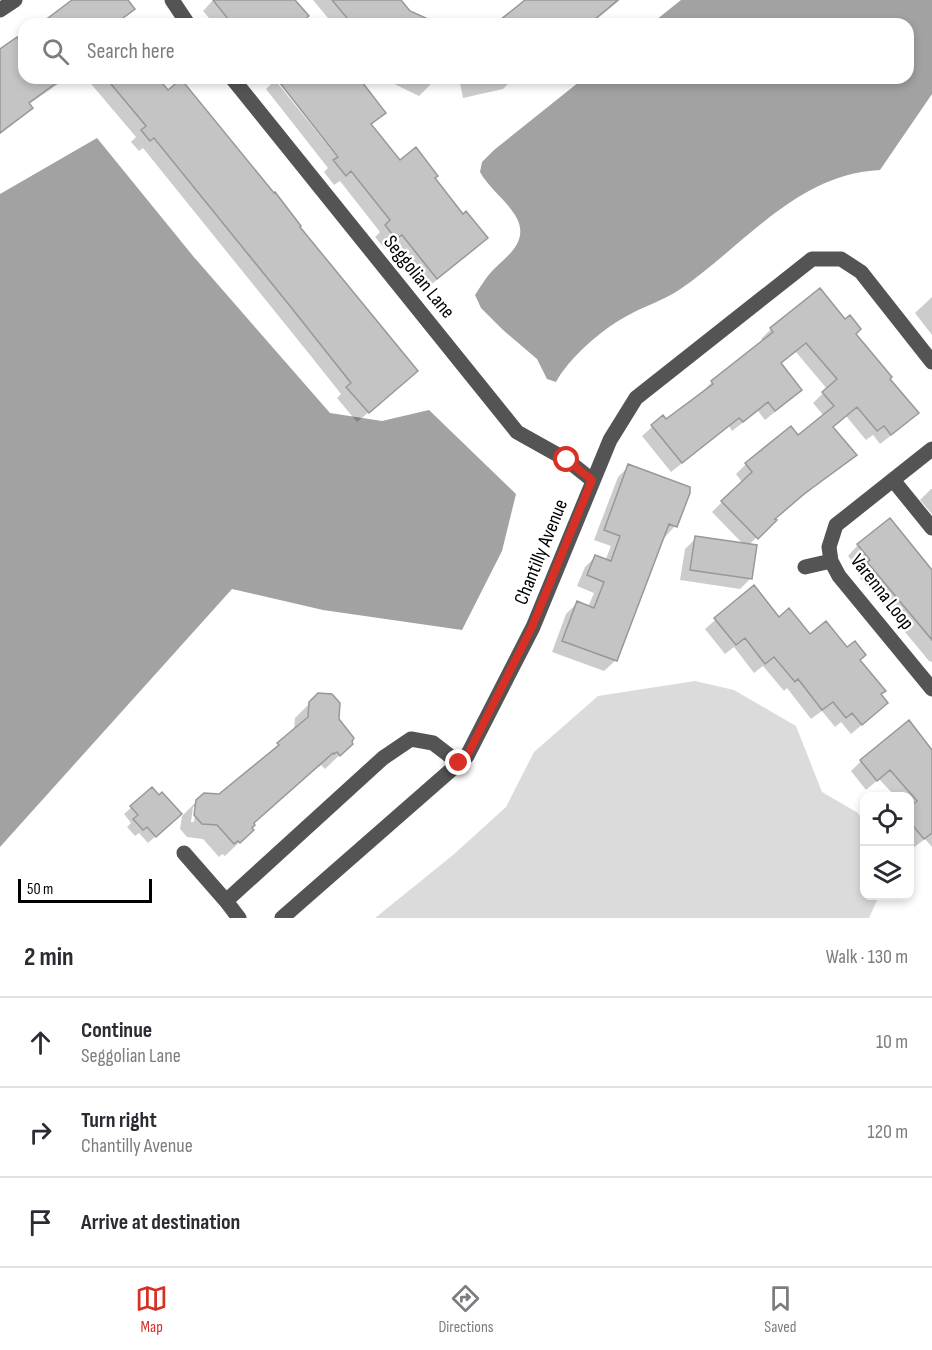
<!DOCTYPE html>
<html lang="en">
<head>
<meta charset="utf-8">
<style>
  body { margin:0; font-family:"Sofia Sans Condensed",sans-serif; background:#f7f7f7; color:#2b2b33 }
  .controls { position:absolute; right:18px; bottom:18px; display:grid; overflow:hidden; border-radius:12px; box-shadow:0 3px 9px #0003 }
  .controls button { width:54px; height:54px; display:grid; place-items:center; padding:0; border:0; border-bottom:2px solid #e1e1e2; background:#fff; color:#2b2b33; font:30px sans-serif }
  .scale { position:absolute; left:18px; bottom:15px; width:134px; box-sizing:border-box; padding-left:6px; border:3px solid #000; border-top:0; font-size:16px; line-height:21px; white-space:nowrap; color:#000; -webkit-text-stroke:4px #fff; paint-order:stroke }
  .stop { position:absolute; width:18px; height:18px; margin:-14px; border:4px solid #d93025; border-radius:50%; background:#fff }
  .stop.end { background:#d93025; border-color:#fff; box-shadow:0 2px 6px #0008 }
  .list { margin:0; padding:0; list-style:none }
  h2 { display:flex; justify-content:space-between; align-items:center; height:78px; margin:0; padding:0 24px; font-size:26px }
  h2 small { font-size:20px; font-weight:400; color:#7c7c81 }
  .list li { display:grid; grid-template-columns:39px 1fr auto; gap:18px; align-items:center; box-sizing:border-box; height:90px; padding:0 24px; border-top:2px solid #e1e1e2 }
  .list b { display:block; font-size:22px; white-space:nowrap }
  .list p { margin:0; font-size:20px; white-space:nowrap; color:#7c7c81 }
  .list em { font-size:20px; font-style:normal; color:#7c7c81 }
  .icon { flex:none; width:33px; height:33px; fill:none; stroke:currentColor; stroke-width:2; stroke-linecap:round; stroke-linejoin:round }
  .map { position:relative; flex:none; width:932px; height:918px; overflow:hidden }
  .search { position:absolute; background:#fff; box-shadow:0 3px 9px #0003; left:18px; right:18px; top:18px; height:66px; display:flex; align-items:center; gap:15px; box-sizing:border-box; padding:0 21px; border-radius:18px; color:#7c7c81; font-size:22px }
  .sheet { height:348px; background:#fff }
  nav { display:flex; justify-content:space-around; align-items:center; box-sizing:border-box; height:84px; border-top:2px solid #e1e1e2; background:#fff; font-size:16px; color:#7c7c81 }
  nav a { display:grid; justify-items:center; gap:3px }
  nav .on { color:#d93025 }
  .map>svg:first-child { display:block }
  .green { fill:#dbdbdb }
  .water { fill:#a2a2a2 }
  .shadow { fill:#0003; fill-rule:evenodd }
  .building { fill:#c4c4c4; stroke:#989898; stroke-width:1.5 }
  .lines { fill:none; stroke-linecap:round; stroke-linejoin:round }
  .minor { stroke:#545454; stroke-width:15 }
  .route { stroke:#d93025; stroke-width:8 }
  .labels { text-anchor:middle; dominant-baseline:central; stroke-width:5; stroke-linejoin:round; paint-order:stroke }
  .street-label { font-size:20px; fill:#000; stroke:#fff }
</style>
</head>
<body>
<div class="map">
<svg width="932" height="918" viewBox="0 0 932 918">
  <rect width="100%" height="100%" fill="#fff"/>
  <!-- green -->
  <path class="green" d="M695,681l39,9 62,36 26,66 36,21 6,10v73h15l-10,22h-494l78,-63 53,-48 28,-55 64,-56z"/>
  <!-- water -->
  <path class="water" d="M681,0h251v94l-52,76c-84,4 -137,77 -201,120 -17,11 -37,17 -54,27 -25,14 -55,40 -69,65l-9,-3 -10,-20 -34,-29 -22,-22 -6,-13c6,-9 11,-18 19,-26 16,-15 36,-30 21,-54 -10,-16 -26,-27 -35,-43l2,-10 12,-12 90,-72h324v-54h-257z
    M97,138l96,118 137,157 52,8 47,-11 87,84 -14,57 -40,79 -139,-20 -91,-21 -232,258v-653z"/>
  <!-- shadow -->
  <path class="shadow" d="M213,0h80l6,24h-85l-11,-13z
    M313,0h86l-9,24h-57z
    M527,0h93l-29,24h-95z
    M24,49v29h43l-38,26 2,4 -31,26v-83z
    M86,78h70l142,149 107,155 -48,40 -20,-24 4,-4 -31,-39 -167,-207 -4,3 -8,-9 5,-5z
    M278,78h78l26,36 -12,12 29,36 34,17 29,37 24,22 -60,51 -36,-44 -5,4 -10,-12 5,-5 -40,-51 -6,4 -10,-13 4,-4 -62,-79 9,-9 67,83 2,-1z
    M382,78h51l-3,7 -11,11z
    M459,78h55l-11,11 -40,9z
    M932,297v38l-17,-22z
    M771,329l83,5 35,45 18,44 -27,21 -7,-9 -7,5 -20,-24 -14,12 23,27 -81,64 -25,26 2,33 -11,11 -60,-9 5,-31 11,-11 48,7 -32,-33 30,-30 -6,-8 10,-10 45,-36 7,9 26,-21 -11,-13 14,-14 -31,-37 -16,12 20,26 -10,10 -25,20 -7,-9 -26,20 -3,-5 -58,46 -29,-36 21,-19 3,4 37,-27 -1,-2 10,-10 51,-41 -2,-2z
    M629,466l46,60 -10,11 -2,-1 -48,125 -11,10 -52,-19 14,-38 11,-11 11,4 6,-14 -17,-7 8,-19 10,-10 10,4 6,-15 -17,-6 24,-63z
    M931,489h1v25l-12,-14z
    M858,545l74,27v90l-3,-1 -72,-87 3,-3 -12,-15z
    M753,587l26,32 31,18 48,23 22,34 -4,19 -25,21 -10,-12 -6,5 -13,-16 -11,8 -24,-31 -3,3 -21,-25 -9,7 -20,-26 -9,7 -20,-25z
    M310,703l27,17 14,24 -26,25 -4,-4 -2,2 -1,-1 -65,58 -3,4 2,2 -27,26 -3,-2 -3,3 -16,-18 -16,-2 -7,-8 2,-13 15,-15 23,-5 44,-38 30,-28 1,-12zM193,807h3l-2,15h-3z
    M932,751v96l-7,-8 -12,9 -3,-4v-48h-15l-16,-17 -13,11 -15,-19 10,-10z
    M152,789l21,32 -25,22 -9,-10 -4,3 -8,-9 4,-4 -7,-9z"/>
  <!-- building -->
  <path class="building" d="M72,0h56l7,9 -20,15h-75z
    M213,0h82l14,16 -10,8h-67z
    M332,0h69l9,11 29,13h-87z
    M525,0h93l-29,24h-94z
    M17,37l7,10v31h39l-34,25 4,5 -33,25v-84z
    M106,78h52l10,12 13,-11 93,114 1,-1 26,34 -1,1 118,144 -49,42 -23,-26 5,-4 -61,-77 -136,-168 -4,3 -9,-11 5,-4z
    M276,78h83l27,35 -15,11 29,36 16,-13 22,29 -3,2 28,36 3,-3 22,27 -51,41 -35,-44 -6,4 -11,-14 5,-5 -39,-49 -5,5 -13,-16 5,-3z
    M820,288l25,31 5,-4 11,14 -5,5 36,43 -2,2 29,34 -28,22 -7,-9 -7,5 -20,-24 -24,20 24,28 -53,39 -29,25 2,1 -19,19 -37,-38 31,-29 -7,-9 46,-37 7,9 36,-29 -12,-14 15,-13 -31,-36 -25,20 21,27 -27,21 -7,-9 -25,20 -4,-4 -57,45 -31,-38 12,-10 3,4 47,-35 -2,-3 62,-49 -3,-4z
    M628,464l62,23v6l-13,34 -8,-3 -52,137 -55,-20 15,-40 17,7 10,-26 -17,-7 8,-20 16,6 9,-25 -16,-6z
    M890,518l42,52v70l-65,-78 3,-2 -13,-16z
    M695,536l62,9 -5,34 -62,-9z
    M754,585l25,32 10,-9 21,26 16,-13 21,26 8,-6 11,14 -6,5 26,31 -5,3 7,9 -26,22 -10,-12 -6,5 -13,-16 -11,8 -24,-31 -3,3 -21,-25 -9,7 -20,-26 -9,7 -22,-27z
    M318,693l14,1 8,9 -1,16 15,19 -2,4 1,2 -13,12 -3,-4 -3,2 -1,-1 -79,70 1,2 -3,3 2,2 -14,13 -2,-2 -4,3 -17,-19 -15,-1 -8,-9 2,-15 8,-7 15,1 60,-49 -2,-2 31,-26 1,-15z
    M909,720l23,30v83l-8,6 -15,-18v-14l8,-6 -27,-31 -13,11 -17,-21z
    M152,787l7,8 3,-3 20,22 -26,23 -9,-10 -4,3 -10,-11 5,-4 -8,-9z"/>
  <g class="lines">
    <!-- minor -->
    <path class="minor" d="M172,0l16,24
      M0,10l15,-10
      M232,78l285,354 50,28 25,20
      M932,449l-96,76 -7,22 2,14 8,15 93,113
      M893,480l39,48
      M805,567l26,-6
      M184,853l42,48
      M239,918l-13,-17 157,-143 28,-19 22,4 26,20
      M282,918l185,-162 66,-129 77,-187 26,-42 176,-139h29l20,13 71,90"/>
  </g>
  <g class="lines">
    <!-- route -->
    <path class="route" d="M459,763l8,-7 65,-129 60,-147 -25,-20"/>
  </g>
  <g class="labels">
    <!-- street labels -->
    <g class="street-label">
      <text transform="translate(419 277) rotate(51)">Seggolian Lane</text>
      <text transform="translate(541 552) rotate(-68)">Chantilly Avenue</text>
      <text transform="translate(882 592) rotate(52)">Varenna Loop</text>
    </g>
  </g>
</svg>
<div class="controls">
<button><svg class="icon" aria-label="locate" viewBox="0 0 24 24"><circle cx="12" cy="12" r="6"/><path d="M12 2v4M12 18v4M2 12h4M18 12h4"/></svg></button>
<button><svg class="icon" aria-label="layers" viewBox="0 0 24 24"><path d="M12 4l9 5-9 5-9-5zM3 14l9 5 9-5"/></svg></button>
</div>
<div class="scale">50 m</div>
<div class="stop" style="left:567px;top:460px"></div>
<div class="stop end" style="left:459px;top:763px"></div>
<div class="search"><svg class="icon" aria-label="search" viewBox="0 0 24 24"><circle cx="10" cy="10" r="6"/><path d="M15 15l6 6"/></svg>Search here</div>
</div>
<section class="sheet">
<h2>2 min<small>Walk · 130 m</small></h2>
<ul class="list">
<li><svg class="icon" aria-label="ahead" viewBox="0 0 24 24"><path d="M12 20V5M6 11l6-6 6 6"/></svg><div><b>Continue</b><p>Seggolian Lane</p></div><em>10 m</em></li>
<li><svg class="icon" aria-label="right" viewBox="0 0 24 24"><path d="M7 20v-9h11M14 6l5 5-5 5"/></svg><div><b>Turn right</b><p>Chantilly Avenue</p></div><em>120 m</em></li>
<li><svg class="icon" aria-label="arrive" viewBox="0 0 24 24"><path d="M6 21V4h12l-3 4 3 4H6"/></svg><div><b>Arrive at destination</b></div></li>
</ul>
</section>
<nav>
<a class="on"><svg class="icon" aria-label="map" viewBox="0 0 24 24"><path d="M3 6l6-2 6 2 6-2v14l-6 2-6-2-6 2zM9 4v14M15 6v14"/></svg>Map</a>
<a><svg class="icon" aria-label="directions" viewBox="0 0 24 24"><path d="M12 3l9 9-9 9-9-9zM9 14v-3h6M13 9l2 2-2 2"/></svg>Directions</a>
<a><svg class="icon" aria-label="saved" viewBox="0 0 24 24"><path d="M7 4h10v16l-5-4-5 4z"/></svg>Saved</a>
</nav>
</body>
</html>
